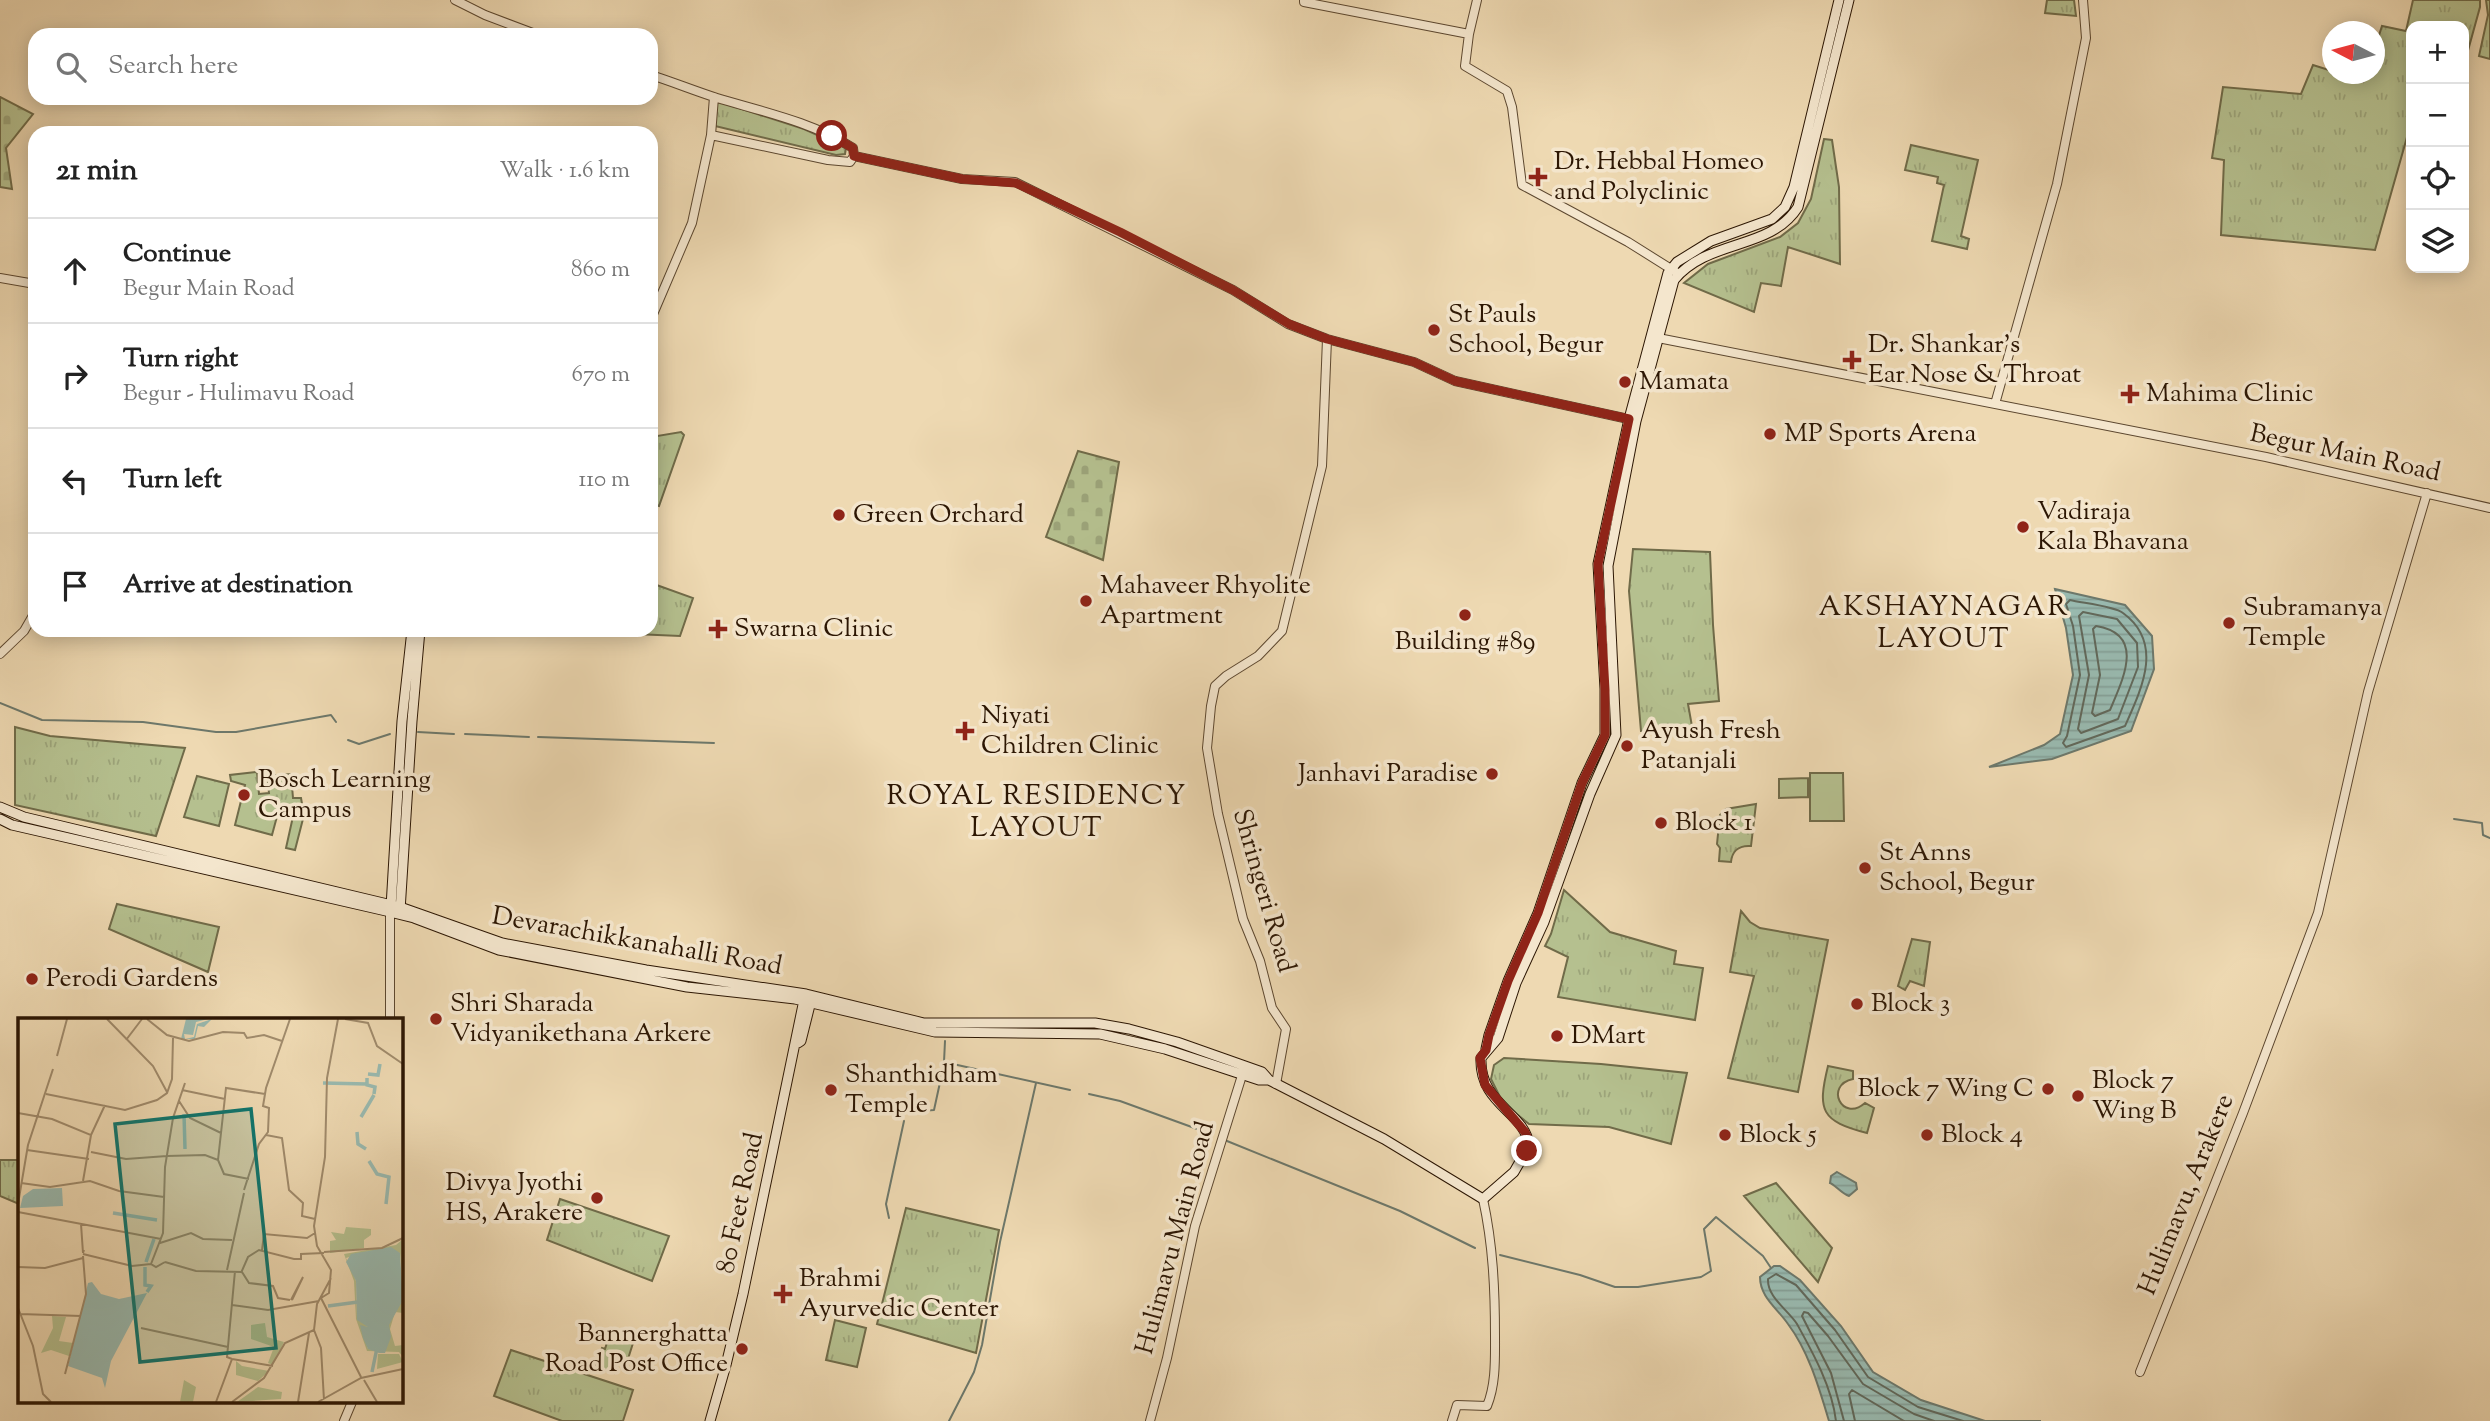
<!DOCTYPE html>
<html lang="en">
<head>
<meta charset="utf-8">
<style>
  body { margin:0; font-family:"Sorts Mill Goudy",serif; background:#f2f2f2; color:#222 }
  .controls { position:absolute; right:21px; top:21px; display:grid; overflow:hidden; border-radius:14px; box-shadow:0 4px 18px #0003 }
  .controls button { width:63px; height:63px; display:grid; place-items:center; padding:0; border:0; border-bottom:2px solid #e0e0e0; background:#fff; color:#222; font:35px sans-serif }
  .compass { position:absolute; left:2322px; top:21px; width:63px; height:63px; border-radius:50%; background:#fff; box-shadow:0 4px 18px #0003; rotate:276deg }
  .stop { position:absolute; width:21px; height:21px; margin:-16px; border:5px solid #8f2418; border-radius:50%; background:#fff }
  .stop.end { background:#8f2418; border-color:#fff; box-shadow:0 2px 7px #0008 }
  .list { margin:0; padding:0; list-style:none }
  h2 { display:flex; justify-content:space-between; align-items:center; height:91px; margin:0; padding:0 28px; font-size:30px }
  h2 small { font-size:23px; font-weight:400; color:#767676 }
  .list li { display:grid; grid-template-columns:46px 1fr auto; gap:21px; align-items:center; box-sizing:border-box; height:105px; padding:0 28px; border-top:2px solid #e0e0e0 }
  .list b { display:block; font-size:26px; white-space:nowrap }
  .list p { margin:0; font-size:23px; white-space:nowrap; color:#767676 }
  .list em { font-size:23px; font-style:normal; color:#767676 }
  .icon { flex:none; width:38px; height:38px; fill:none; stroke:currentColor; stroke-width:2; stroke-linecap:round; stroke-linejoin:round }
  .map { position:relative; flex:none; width:2490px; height:1421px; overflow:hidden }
  .search { position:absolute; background:#fff; box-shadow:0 4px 18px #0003; left:28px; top:28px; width:630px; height:77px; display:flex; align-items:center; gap:18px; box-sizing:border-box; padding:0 24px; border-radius:21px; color:#767676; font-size:26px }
  .panel { position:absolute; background:#fff; box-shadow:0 4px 18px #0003; left:28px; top:126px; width:630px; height:511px; border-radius:21px }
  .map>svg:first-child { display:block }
  .grass { fill:url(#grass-tufts); stroke:#706b49; stroke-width:2 }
  .cemetery { fill:url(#cemetery-stones); stroke:#706b49; stroke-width:2 }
  .garden { fill:#b5c08f; stroke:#706b49; stroke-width:2 }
  .water { fill:url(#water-rules); stroke:#6d786b; stroke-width:2 }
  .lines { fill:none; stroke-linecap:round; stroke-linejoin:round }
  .shore { stroke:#62685a; stroke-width:2 }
  .stream { stroke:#6d786b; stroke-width:2 }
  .tertiary-casing { stroke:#5c472f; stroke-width:10 }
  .secondary-casing { stroke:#2c1603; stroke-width:11 }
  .tertiary { stroke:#f4e6cd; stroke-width:8 }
  .secondary { stroke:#f4e6cd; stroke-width:9 }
  .route { stroke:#8f2418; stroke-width:9 }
  .poi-dot { fill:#8f2418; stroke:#f4e6cd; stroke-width:2.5 }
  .labels { text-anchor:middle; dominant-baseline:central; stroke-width:7; stroke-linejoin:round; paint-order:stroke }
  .poi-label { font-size:26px; fill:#2c1603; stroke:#f4e6cd; text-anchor:start }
  .street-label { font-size:26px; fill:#2c1603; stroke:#f4e6cd }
  .neighbourhood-label { font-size:28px; letter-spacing:2px; fill:#2c1603; stroke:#f4e6cd }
  .inset-river { fill:none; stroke:#99bab0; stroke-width:3.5 }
  .inset-road { fill:none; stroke:#a08b6c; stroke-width:2 }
  .view { fill:#0f766e; fill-opacity:0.15; stroke:#0f766e; stroke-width:3.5 }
  .inset-edge { fill:none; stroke:#2c1603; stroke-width:3.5 }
</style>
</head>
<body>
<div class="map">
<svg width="2490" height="1421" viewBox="0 0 2490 1421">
  <defs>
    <pattern id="grass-tufts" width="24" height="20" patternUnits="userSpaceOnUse" patternTransform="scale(1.75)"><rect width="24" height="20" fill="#b5c08f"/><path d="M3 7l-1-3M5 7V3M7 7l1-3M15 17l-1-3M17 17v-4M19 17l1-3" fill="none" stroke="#9ca47a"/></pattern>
    <pattern id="cemetery-stones" width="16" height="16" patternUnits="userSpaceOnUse" patternTransform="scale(1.75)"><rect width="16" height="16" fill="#b5c08f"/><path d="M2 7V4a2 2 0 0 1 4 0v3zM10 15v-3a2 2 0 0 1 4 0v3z" fill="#9ca47a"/></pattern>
    <pattern id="water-rules" width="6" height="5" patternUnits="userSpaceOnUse" patternTransform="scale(1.75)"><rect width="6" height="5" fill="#99bab0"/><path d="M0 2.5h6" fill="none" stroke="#849f96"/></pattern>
  </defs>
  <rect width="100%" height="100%" fill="#eed9b2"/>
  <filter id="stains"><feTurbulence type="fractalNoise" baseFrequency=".00286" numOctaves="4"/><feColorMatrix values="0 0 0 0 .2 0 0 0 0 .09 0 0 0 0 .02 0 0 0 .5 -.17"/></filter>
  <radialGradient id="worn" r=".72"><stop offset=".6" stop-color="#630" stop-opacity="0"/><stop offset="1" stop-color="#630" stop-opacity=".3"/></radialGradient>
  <!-- grass -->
  <path class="grass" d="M2047,0h27l2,16 -31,-3z
    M2413,0h67v7l-16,58v-39h-53v97l-36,127 -154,-15 3,-75 -12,-2 11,-71 78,7 12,-29 19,6v3l31,8 3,-8h8l1,-26 7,-22 24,5z
    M2486,0h4v59l-11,-3 9,-41z
    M717,101l87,28 42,19 -1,6 -9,1 -121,-29z
    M1824,139l8,1 7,47 1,77 -52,-17 -7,39 -20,-3 -7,29 -70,-29 24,-19 72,-27 18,-14 13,-24z
    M1911,145l67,15 -17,76 8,3 -2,10 -35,-8 12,-56 -7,-2 1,-6 -33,-7z
    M681,432l3,3 -25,71 -8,-2v-67z
    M1633,549l77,3 3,73 6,76 -31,3 5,28 -52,-1 -12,-140z
    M651,583l42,15 -13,38 -45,-2v-4h16z
    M15,727l35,9 135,12 -29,88 -141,-31z
    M257,772l2,22 10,-1 -2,-17 24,-2 2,24h8l3,17 -9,35 -9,-2 8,-36 -15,-3 -7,26 -37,-10 10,-40 -14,-4 -1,-6z
    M197,776l32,8 -10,42 -35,-9z
    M1756,804l-5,42c-12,-1 -19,5 -20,16l-12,-1 1,-13 -3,-4 3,-29 6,-6z
    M1564,890l46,42 66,19 -2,13 29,4 -8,52 -137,-23 10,-40 -23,-11 6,-12z
    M117,904l102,23 -11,45 -99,-43z
    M1741,911l9,11 10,6 68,12 -30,152 -70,-14 26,-102 -24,-4z
    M1912,939l18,3 -6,44 -14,-5 -5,9 -7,-4z
    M1504,1058l97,6 86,9 -16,71 -62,-17 -80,-3 -26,-21 -12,-24 3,-14z
    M1828,1066l25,5v8c-29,6 -11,44 12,24l9,5 -7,25c-46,-12 -50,-22 -39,-67z
    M0,1160h19v44l-19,-8z
    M1776,1183l56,65 -14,34 -74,-86z
    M560,1199l109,37 -17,45 -105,-41z
    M906,1208l93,22 -23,123 -99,-29z
    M835,1320l31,8 -9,39 -31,-7z
    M610,1333l24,7 -7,22 -9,-3 -4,14 -19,-5 7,-20 3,1z
    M511,1350l122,40 -10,31h-61l-68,-25z"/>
  <!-- cemetery -->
  <path class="cemetery" d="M0,97l33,17 -27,34 6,41 -12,-2z
    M1078,451l41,11 -16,98 -57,-23z"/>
  <!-- garden -->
  <path class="garden" d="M1810,773h33l1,48h-34z
    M1808,778v19l-29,1v-19z"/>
  <!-- water -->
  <path class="water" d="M2055,589l70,16 27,31 2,33 -23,62 -79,28 -63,8 55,-22 16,-11 13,-59 -7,-47z
    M1837,1172l19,11 1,6 -8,7c-7,-2 -15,-12 -19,-13l1,-7z
    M1774,1266h6l20,14 41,46 32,46 48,28 64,21h56h-212c-10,-33 -20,-69 -41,-97 -11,-16 -28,-27 -28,-47z"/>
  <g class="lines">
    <!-- shore -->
    <path class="shore" d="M2070,600c12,3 44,6 53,13 41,30 19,75 2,113l-59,21 -3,-4 4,-7 13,-61 -7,-49 -7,-22z
      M2083,612l34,7 20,24 1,24 -20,52 -37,14 -3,-4 11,-54 -10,-59z
      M2096,626c50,8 27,53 14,84l-15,6 -3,-3 8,-38 -7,-46z
      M1836,1421c-4,-34 -23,-68 -39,-97 -9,-14 -30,-27 -29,-45l8,-5 20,11 39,45 33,47 50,30 45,14
      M1844,1421l-13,-48 -29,-57 2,-4 4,1 20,23 35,48 51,30 20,7
      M1855,1421l-6,-27 3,-4 52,31"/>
    <!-- stream -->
    <path class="stream" d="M0,703l42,17 101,2 73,10h20l95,-17 5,7
      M418,732l36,2
      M465,734l64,3
      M538,737l176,6
      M348,740l11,4 31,-10
      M2454,819l28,4 1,12 7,3
      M945,1041l-1,21 126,28
      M1089,1094l31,7 91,33
      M906,1112l28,-2 10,-46
      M1227,1141l173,70 75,37
      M889,1218l-3,-14 18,-83
      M1500,1255l80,20 35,12h23l63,-10 10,-6 -7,-42 12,-12 47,39 8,12
      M949,1421l25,-49 8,-27 18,-103 36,-159"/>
    <defs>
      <path id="tertiary" d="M455,0l30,15 53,20
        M1304,0v2l165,32
        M1477,0l-8,34 -4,32 42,25 5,16 10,78 106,57 51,32
        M651,75c22,7 44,16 66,23 47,14 95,24 136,50l1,8 -4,6 -22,-2 -117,-25
        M854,156l108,23 53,3 218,108 55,34 39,15 87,23 41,19 178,39
        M0,278l35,6
        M651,319l41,-96 19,-88 3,-38
        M1653,337l613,120 224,51
        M1995,404l62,-220 29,-146 -3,-38
        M0,654l24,-23 11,-19
        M390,1020v-108
        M1276,1084l10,-55 -14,-21 -12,-47 -17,-42 -25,-105 -11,-66 4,-42 4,-20 11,-10 32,-20 24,-25 40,-165 5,-127
        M2140,1372l103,-259 75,-200 50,-221 59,-199
        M344,1421l8,-19
        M1150,1421l17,-63 28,-132 49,-157
        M1452,1421l5,-16 30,1c9,-22 8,-47 8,-70 0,-47 -2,-91 -12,-137"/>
      <path id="secondary" d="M0,807l24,10 376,90 102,36 144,27 160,24 118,29h171l34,6 48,13 85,30 7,8 115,59 99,60 31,-27 15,-26c-3,-34 -50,-41 -48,-88l17,-20 18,-55 28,-61 46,-128 26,-59 -8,-169 28,-145 38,-141c35,-42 96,-29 124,-73l51,-207
        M0,819l12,6 374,86 28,7 85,32 188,37 108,12 140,33 165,2 65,15 94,31h10
        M391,907l11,-186 10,-91
        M400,911l12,-190 8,-91
        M798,1043l3,-2 11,-44
        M1486,1049l3,-14 19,-54 30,-68 44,-130 23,-48v-46l-7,-125 31,-145 39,-146 9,-11 34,-21 61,-22 13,-12 9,-20 45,-187
        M710,1421l16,-56 17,-71 62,-299"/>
    </defs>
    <!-- tertiary casing -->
    <use href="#tertiary" class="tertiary-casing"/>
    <!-- secondary casing -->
    <use href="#secondary" class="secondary-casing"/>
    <!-- tertiary -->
    <use href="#tertiary" class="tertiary"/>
    <!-- secondary -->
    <use href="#secondary" class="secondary"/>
  </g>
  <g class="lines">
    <!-- route -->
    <path class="route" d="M832,136l21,12 1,8 108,23 54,4 104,49 113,58 56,34 38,15 87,23 41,19 174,38 -31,145 7,126v45l-23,48 -44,130 -30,68 -19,54 -3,15 -6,8 5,27 40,47 4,9 -2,10"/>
  </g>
  <!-- markers -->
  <g class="poi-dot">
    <path d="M1534.5 166.5h7v7h7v7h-7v7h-7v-7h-7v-7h7z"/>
    <circle cx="1434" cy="330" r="7"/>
    <path d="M1848.5 349.5h7v7h7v7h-7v7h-7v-7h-7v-7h7z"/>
    <circle cx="1625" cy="382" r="7"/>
    <path d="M2126.5 383.5h7v7h7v7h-7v7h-7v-7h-7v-7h7z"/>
    <circle cx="1770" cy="434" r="7"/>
    <circle cx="839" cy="515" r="7"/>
    <circle cx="2023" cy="527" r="7"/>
    <circle cx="1086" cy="601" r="7"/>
    <circle cx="1465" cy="615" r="7"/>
    <circle cx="2229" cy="623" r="7"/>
    <path d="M714.5 618.5h7v7h7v7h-7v7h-7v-7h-7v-7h7z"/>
    <path d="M961.5 720.5h7v7h7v7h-7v7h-7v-7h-7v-7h7z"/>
    <circle cx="1627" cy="746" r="7"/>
    <circle cx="1492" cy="774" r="7"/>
    <circle cx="244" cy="795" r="7"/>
    <circle cx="1661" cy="823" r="7"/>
    <circle cx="1865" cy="868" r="7"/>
    <circle cx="32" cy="979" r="7"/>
    <circle cx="1857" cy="1004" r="7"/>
    <circle cx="436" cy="1019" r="7"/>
    <circle cx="1557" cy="1036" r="7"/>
    <circle cx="2048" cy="1089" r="7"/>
    <circle cx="831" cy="1090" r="7"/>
    <circle cx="2078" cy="1096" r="7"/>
    <circle cx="1725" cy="1135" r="7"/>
    <circle cx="1927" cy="1135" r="7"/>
    <circle cx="597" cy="1198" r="7"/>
    <path d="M779.5 1283.5h7v7h7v7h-7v7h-7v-7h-7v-7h7z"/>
    <circle cx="742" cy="1349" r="7"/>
  </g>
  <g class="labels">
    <!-- poi labels -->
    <g class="poi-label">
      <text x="1554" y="162">Dr. Hebbal Homeo<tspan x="1554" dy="30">and Polyclinic</tspan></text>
      <text x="1448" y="315">St Pauls<tspan x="1448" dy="30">School, Begur</tspan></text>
      <text x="1868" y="345">Dr. Shankar's<tspan x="1868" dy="30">Ear Nose &amp; Throat</tspan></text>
      <text x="1639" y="382">Mamata</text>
      <text x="2146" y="394">Mahima Clinic</text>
      <text x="1784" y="434">MP Sports Arena</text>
      <text x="2037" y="512">Vadiraja<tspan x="2037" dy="30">Kala Bhavana</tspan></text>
      <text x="853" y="515">Green Orchard</text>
      <text x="1100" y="586">Mahaveer Rhyolite<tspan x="1100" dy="30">Apartment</tspan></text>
      <text x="2243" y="608">Subramanya<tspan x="2243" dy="30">Temple</tspan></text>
      <text x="734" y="629">Swarna Clinic</text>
      <text x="1465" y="642" text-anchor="middle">Building #89</text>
      <text x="981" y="716">Niyati<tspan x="981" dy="30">Children Clinic</tspan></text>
      <text x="1641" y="731">Ayush Fresh<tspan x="1641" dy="30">Patanjali</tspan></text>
      <text x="1478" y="774" text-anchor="end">Janhavi Paradise</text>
      <text x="258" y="780">Bosch Learning<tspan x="258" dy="30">Campus</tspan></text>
      <text x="1675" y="823">Block 1</text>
      <text x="1879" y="853">St Anns<tspan x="1879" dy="30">School, Begur</tspan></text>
      <text x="46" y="979">Perodi Gardens</text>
      <text x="450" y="1004">Shri Sharada<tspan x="450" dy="30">Vidyanikethana Arkere</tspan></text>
      <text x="1871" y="1004">Block 3</text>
      <text x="1571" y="1036">DMart</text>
      <text x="845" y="1075">Shanthidham<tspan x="845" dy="30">Temple</tspan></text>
      <text x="2092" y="1081">Block 7<tspan x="2092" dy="30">Wing B</tspan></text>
      <text x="2034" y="1089" text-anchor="end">Block 7 Wing C</text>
      <text x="1739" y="1135">Block 5</text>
      <text x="1941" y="1135">Block 4</text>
      <text x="583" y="1183" text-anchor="end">Divya Jyothi<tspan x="583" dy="30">HS, Arakere</tspan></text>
      <text x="799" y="1279">Brahmi<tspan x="799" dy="30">Ayurvedic Center</tspan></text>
      <text x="728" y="1334" text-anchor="end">Bannerghatta<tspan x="728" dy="30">Road Post Office</tspan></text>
    </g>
    <!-- street labels -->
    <g class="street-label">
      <text transform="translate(2345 454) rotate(12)">Begur Main Road</text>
      <text transform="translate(1263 891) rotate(74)">Shringeri Road</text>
      <text transform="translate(637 942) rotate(10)">Devarachikkanahalli Road</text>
      <text transform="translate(2187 1195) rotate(-68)">Hulimavu, Arakere</text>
      <text transform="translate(741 1203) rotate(-78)">80 Feet Road</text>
      <text transform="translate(1176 1238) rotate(-75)">Hulimavu Main Road</text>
    </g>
    <!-- neighbourhood labels -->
    <g class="neighbourhood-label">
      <text x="1944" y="608">AKSHAYNAGAR<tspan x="1944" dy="32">LAYOUT</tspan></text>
      <text x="1037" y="797">ROYAL RESIDENCY<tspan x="1037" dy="32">LAYOUT</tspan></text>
    </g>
  </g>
  <!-- overview -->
  <g transform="translate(18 1018)">
    <rect width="385" height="385" fill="#eed9b2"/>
    <path d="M328,209l25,2v6l-7,5v8l-34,5v-12l6,-1 -5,-8 13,2zM385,221v41l-3,-27 -31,-2 -23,7 10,23 1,39 39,-10 7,-10v13l-8,-1 -5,17 5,17 8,-1v12l-4,-5 -32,-1 -11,-32 -2,-38 -10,-27 52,-9zM371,308l-1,17 -10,7 -10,-1 -7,-22zM34,298l14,1 -7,24 14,2 -4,13 -18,-6 -10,3 12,-25zM247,305l2,14 17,5 -11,23 -5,-2 6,-16 -23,-8v-14zM218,343l6,5 27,5 -11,10 -22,-6zM166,362l12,7 -3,15h-13zM240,369l24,5 -1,7 -44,3z" fill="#b5c08f" fill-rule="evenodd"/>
    <path d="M360,336h21l4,8 -26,7z" fill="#b5c08f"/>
    <path d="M168,1h22l-12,3 -3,13 -9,-1 1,5 9,-2 3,-13 15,-5 -8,8 -6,-1 -3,13h-14zM44,170l1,18 -43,2 3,-12 10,-7zM373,229l9,6 3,47 -14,25 2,12 -6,16h-6l-11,-4 -5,-11 -3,-13 8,2 -11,-7 -1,-39 -10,-19 5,-8zM74,264l9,12 18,5 28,-6 -36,68 -6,27 -3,-10 -34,-12 20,-83z" fill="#99bab0"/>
    <path class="inset-river" d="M350,56l10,1 2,-11M349,60v7l8,2 -1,7M305,65l44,1M166,96l1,35M343,99l13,-22M339,114l1,12 8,5M351,143l8,13 12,3 -3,27M95,195l44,7M128,244l8,-23M127,249v18l6,1 -4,6M310,288l30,-4M354,354l5,-24"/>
    <path class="inset-road" d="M89,1l46,47 14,26M129,1l20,16 22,6 34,-9 21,1 3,5 17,-3 18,6M327,1l23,4 9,23 26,18M108,22l16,-21M39,38l10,-37M164,72l43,9M28,76l79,16 32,-10 10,-7 5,-14 1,-41M161,83l11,17 31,15M0,95l34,6 39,16 -8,46M73,117l14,-30M248,117l16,3 7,52 14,13 -1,13 13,3M9,132l62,9M73,134l35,7 41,-3M149,138l38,-1 13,5M231,161l-25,-5 -6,-14 8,-72 39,6M3,165l29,4 40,-6 29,10 45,6M226,172l15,-46 9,-12 1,-24 -6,-2 3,-18 24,-69M0,186l10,-59 25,-76M0,194l143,27M63,206l2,29 1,-3M142,225l31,-10 12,6 29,1M244,232l2,-16 43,4 8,-5M306,234l58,-4 21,-10M65,236l49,12 19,-2M147,244l-9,5 -5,-3 12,-31 2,-66 8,-49 12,-35M147,244l31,9 46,1 7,11 24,3 5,12 12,2M0,249l27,1 38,-10M209,252l17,-77M223,255l7,-16 11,-7 35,9h7v-5l23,-1M303,280l40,79M303,280l8,-5 2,-23 -14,-24 -3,-20 11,-69 2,-79 11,-59M273,282l12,-23 -11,23M214,287l36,5 51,-9M0,290l15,38 10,48 8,8M2,296l61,2M123,310l87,19M296,312l7,18 3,52M214,341l-5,-2 8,-86M214,341l41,7M47,356l21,-80 -3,-38M346,362l13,22M198,384l16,-43M214,384l32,-24 21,-35 29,-13 3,-26 14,-26M280,384l11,-69M300,384l43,-24 42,-9"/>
    <path class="view" d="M233,91l25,239 -136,14 -25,-238z"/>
    <rect width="385" height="385" class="inset-edge"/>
  </g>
  <rect width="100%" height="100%" filter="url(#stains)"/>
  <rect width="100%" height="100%" fill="url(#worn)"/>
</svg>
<div class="controls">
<button>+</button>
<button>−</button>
<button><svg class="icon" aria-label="locate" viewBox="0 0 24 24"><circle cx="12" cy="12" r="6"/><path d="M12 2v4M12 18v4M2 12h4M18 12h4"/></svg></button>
<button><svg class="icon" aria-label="layers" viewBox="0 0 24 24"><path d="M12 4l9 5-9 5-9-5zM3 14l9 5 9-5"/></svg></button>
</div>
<svg class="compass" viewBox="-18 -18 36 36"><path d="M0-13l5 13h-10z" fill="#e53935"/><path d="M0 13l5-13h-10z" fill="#767676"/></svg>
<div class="stop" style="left:832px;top:136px"></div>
<div class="stop end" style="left:1527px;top:1151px"></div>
<div class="search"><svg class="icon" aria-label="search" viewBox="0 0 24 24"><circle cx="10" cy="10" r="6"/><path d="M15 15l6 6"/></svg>Search here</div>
<section class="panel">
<h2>21 min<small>Walk · 1.6 km</small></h2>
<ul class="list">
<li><svg class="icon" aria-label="ahead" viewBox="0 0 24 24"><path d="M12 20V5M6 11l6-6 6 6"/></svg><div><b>Continue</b><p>Begur Main Road</p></div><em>860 m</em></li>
<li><svg class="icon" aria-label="right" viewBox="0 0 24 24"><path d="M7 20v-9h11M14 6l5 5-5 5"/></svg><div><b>Turn right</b><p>Begur - Hulimavu Road</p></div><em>670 m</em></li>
<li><svg class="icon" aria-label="left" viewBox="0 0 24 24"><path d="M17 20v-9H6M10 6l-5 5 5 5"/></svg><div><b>Turn left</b></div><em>110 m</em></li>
<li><svg class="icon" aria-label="arrive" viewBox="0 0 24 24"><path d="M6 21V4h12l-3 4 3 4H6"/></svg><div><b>Arrive at destination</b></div></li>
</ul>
</section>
</div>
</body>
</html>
